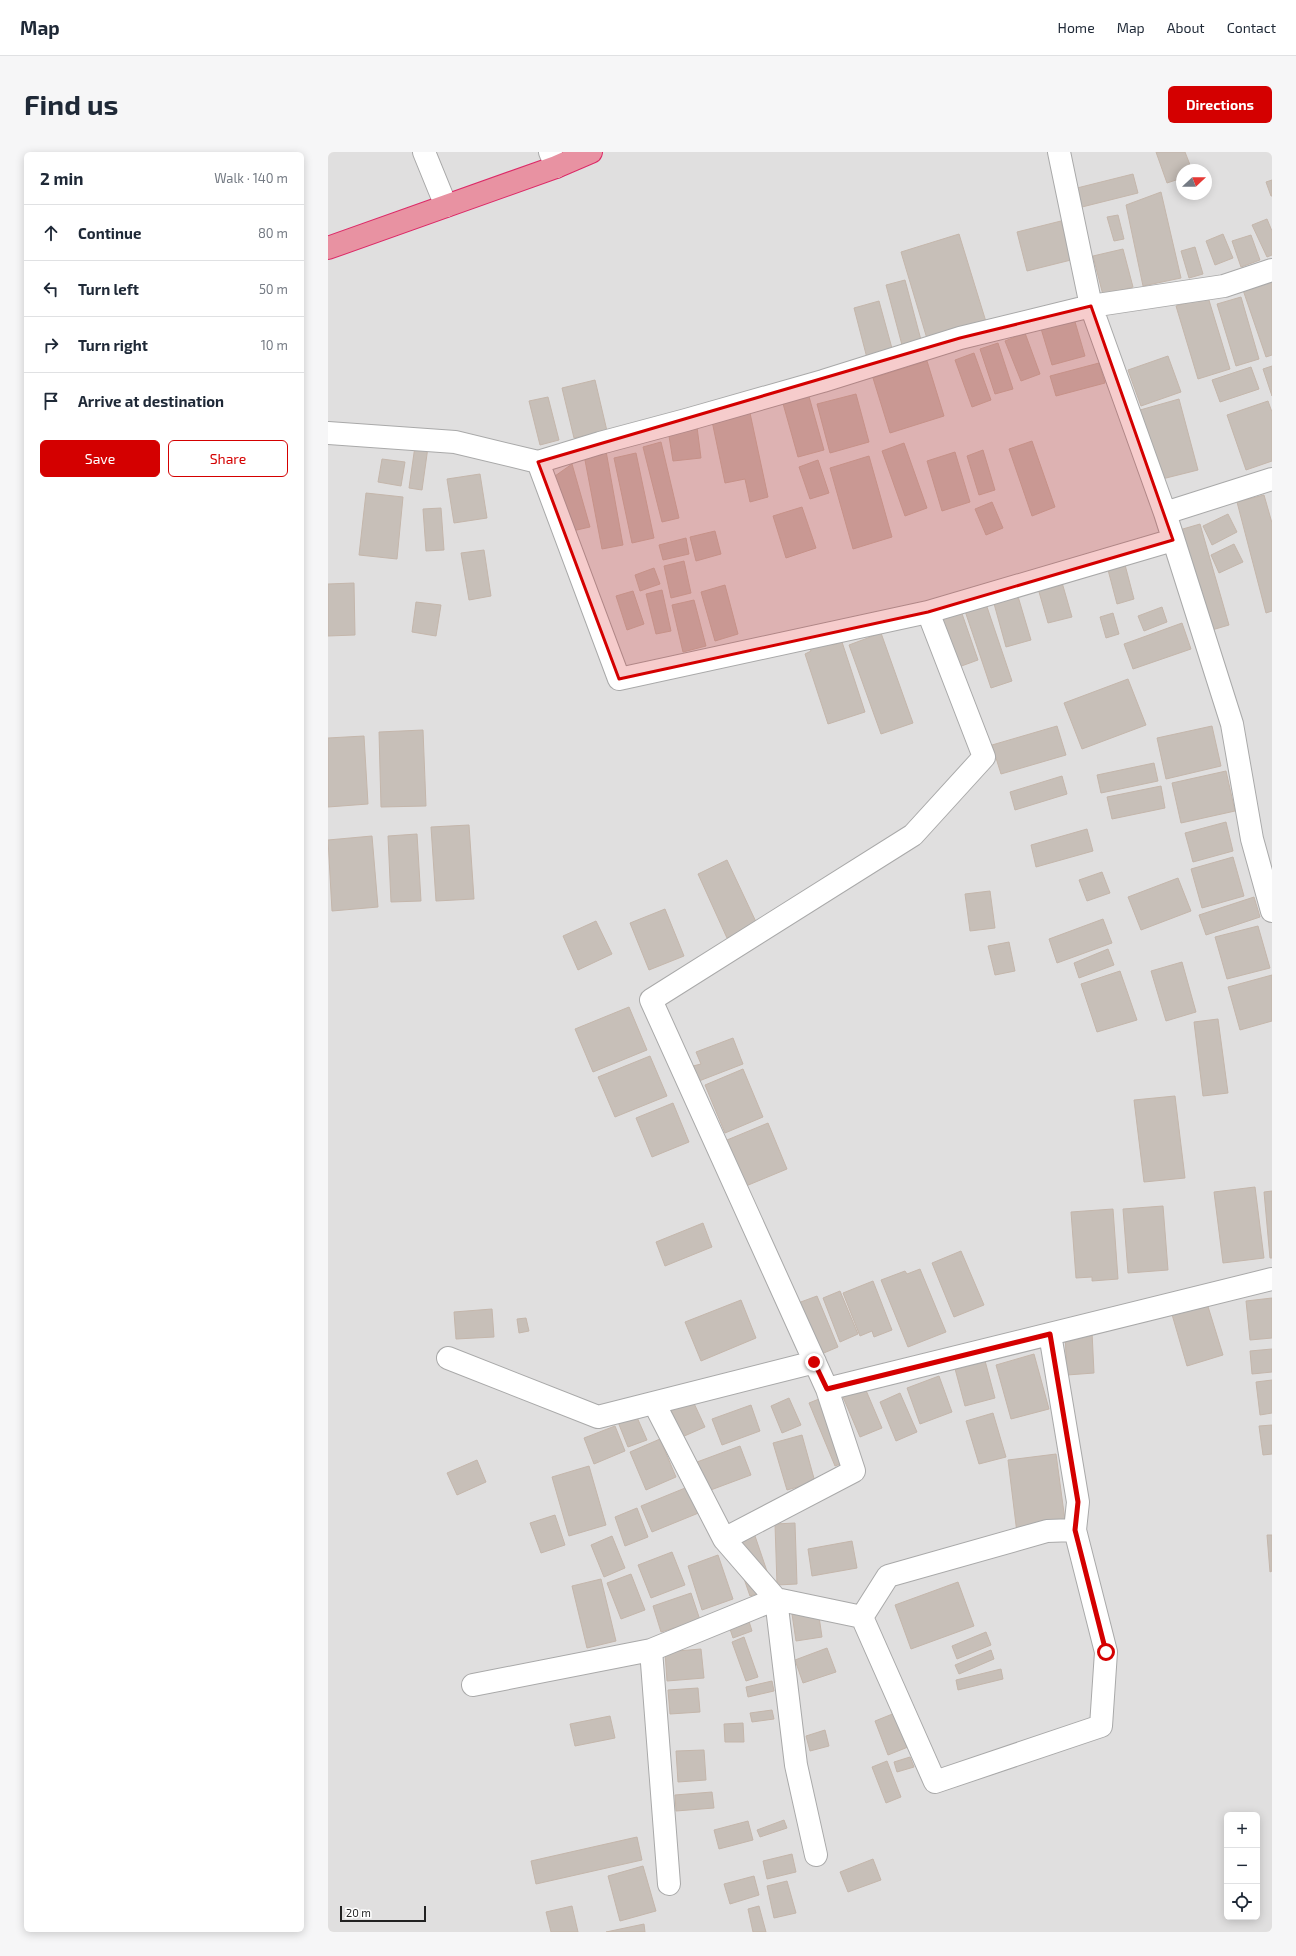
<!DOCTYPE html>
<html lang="en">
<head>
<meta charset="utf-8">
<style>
  body { margin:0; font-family:"Exo 2",sans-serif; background:#f6f6f7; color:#1f2937 }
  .controls { position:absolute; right:12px; bottom:12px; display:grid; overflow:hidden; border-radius:6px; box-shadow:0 2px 10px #0003 }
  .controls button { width:36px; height:36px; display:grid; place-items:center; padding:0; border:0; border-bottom:1px solid #e0e1e3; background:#fff; color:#1f2937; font:20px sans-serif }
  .compass { position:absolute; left:848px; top:12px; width:36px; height:36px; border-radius:50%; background:#fff; box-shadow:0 2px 10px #0003; rotate:68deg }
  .scale { position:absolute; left:12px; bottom:10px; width:86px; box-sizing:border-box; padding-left:4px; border:2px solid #222; border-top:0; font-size:11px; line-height:14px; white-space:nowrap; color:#222; -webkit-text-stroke:3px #fff; paint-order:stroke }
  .stop { position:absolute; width:12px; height:12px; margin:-9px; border:3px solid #d40000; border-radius:50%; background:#fff }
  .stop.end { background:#d40000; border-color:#fff; box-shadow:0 1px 4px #0008 }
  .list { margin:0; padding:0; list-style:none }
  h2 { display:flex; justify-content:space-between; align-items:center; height:52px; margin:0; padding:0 16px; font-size:17px }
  h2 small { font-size:13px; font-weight:400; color:#747a83 }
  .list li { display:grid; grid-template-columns:26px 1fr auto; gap:12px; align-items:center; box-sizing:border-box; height:56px; padding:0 16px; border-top:1px solid #e0e1e3 }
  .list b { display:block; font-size:15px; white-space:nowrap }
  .list em { font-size:13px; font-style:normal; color:#747a83 }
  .actions { display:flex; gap:8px; padding:12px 16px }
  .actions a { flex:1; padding:9px 0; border:1px solid #d40000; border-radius:6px; text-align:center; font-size:14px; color:#d40000 }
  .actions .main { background:#d40000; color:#fff }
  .icon { flex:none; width:22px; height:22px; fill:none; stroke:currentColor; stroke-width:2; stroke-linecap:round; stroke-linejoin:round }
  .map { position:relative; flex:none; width:944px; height:1780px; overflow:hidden; border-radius:6px }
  header { display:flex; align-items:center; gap:24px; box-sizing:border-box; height:56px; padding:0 20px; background:#fff; border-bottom:1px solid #e0e1e3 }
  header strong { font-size:19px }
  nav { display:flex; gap:22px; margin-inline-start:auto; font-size:14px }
  .intro { display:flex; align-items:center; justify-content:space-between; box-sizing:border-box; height:96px; padding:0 24px }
  h1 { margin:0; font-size:28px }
  .button { padding:10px 18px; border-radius:6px; background:#d40000; color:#fff; font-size:14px; font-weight:700 }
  main { display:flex; gap:24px; padding:0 24px }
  aside { flex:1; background:#fff; border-radius:6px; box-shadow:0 2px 10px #0003 }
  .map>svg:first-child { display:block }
  .residential { fill:#e0dfdf; fill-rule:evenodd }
  .building { fill:#c7bfb8; stroke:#c4b6ab }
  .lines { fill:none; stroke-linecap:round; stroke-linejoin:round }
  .street-casing { stroke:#a9a9a9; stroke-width:24 }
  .highway-casing { stroke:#dc2a67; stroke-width:24 }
  .street { stroke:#fff; stroke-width:22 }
  .highway { stroke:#e892a2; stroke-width:22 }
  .route { stroke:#d40000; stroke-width:5 }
  .marked { fill:#d40000; fill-opacity:0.2; stroke:#d40000; stroke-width:3; stroke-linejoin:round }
</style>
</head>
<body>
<header>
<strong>Map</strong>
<nav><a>Home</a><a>Map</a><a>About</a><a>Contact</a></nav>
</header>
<div class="intro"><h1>Find us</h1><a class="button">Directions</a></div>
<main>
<aside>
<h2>2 min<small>Walk · 140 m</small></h2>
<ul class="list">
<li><svg class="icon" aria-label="ahead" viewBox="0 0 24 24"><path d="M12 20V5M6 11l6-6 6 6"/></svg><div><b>Continue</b></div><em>80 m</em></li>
<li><svg class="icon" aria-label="left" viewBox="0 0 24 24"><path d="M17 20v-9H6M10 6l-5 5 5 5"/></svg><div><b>Turn left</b></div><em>50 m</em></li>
<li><svg class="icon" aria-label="right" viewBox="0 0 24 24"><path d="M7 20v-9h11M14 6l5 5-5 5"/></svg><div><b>Turn right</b></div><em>10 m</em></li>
<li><svg class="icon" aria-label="arrive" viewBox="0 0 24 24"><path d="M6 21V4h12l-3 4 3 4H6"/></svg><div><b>Arrive at destination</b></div></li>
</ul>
<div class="actions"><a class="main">Save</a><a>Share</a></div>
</aside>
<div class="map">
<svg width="944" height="1780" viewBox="0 0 944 1780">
  <rect width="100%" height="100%" fill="#f2efe9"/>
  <!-- residential -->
  <path class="residential" d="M0,0h944v1780h-944zM854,18h24v24h-24zM899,1663h30v102h-30z"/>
  <!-- building -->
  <path class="building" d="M828,0h29l7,18h-10v8l-15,5z
    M805,22l5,19 -56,14 -5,-19z
    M944,28v16h-1l-5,-14z
    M833,40l20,86 -38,8 -17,-81z
    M790,63l6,24 -10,2 -7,-24z
    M939,67l5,12v24l-5,2 -15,-32z
    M733,69l10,39 -44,11 -10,-39z
    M631,82l28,91 -59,17 -27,-90z
    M895,82l10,24 -18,7 -9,-24z
    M923,83l9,25 -19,7 -9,-26z
    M867,95l8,27 -14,4 -8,-27z
    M795,97l10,38 -30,8 -10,-39z
    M944,125v78l-6,2 -24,-70z
    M577,128l16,60 -19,5 -16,-60z
    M880,145l22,72 -32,10 -22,-73z
    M913,145l18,62 -23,7 -19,-62z
    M551,149l14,51 -26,6 -13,-50z
    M745,163l12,41 -33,9 -13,-43z
    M697,181l15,41 -19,7 -16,-40z
    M670,191l15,46 -18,5 -15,-45z
    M646,201l17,47 -19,7 -17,-47z
    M840,204l13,36 -40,14 -13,-36z
    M599,209l17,55 -54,17 -17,-55z
    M771,211l6,20 -49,13 -6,-20z
    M944,214v30l-9,-27z
    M923,215l8,22 -39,13 -8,-22z
    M267,228l12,51 -33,7 -12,-50z
    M480,241l16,57 -26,7 -16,-57z
    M528,242l13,48 -39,11 -13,-49z
    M220,245l11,43 -19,5 -11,-44z
    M851,247l19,71 -40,10 -18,-70z
    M940,249l4,11v49l-26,9 -19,-55z
    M422,261l18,84 -18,5 -5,-23 -20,4 -13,-62z
    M369,275l4,31 -28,3 -5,-31z
    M704,289l23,66 -23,9 -23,-67z
    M333,290l18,76 -17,4 -19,-75z
    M576,291l23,65 -22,8 -23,-65z
    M87,294l13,1 -6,43 -13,-2z
    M655,298l12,40 -16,5 -12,-39z
    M278,299l17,94 -21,4 -18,-94z
    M627,300l15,50 -28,9 -15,-50z
    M308,301l18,85 -22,5 -18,-85z
    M541,304l23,81 -39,12 -23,-81z
    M54,307l23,3 -4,24 -23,-4z
    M490,308l11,33 -19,6 -11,-32z
    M244,312l18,63 -22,5 -13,-56z
    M152,322l7,44 -33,5 -7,-44z
    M38,341l37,4 -6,62 -38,-4z
    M936,343l8,28v88l-6,2 -29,-111z
    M664,350l11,26 -17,7 -11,-26z
    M474,355l14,41 -30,10 -13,-42z
    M113,356l3,42 -18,1 -3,-42z
    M900,362l9,18 -25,13 -9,-19z
    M872,372l29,101 -24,7 -29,-101z
    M387,379l6,23 -25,7 -6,-24z
    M358,386l3,16 -26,6 -4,-15z
    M906,392l9,18 -24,11 -8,-18z
    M156,398l7,46 -22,4 -8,-47z
    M356,409l7,32 -20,5 -7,-32z
    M796,409l10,38 -17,5 -10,-38z
    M326,416l6,16 -20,7 -5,-16z
    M733,427l11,38 -24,6 -11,-38z
    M26,431l1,52 -27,1v-52z
    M397,433l13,49 -23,7 -14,-49z
    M334,438l9,41 -15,3 -10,-40z
    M305,439l11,33 -17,6 -11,-34z
    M689,441l14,47 -25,7 -13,-47z
    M366,448l12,46 -23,6 -11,-47z
    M657,449l27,80 -21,7 -27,-80z
    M88,450l25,3 -5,31 -24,-4z
    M631,453l19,55 -22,8 -19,-55z
    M834,455l5,15 -23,9 -6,-15z
    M785,461l6,21 -13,4 -6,-21z
    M854,471l9,26 -58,20 -9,-25z
    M553,481l32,90 -32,11 -32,-89z
    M503,487l2,6 9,-3 23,70 -37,12 -23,-70 6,-3 -2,-5z
    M800,527l18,46 -64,24 -18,-46z
    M729,574l9,29 -65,19 -9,-29z
    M884,574l9,40 -55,13 -9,-41z
    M95,578l3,76 -45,1 -2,-75z
    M36,584l4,68 -40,3v-69z
    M826,611l4,18 -57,12 -4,-18z
    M898,619l9,40 -54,12 -9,-40z
    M734,624l5,18 -52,16 -5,-18z
    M833,634l4,22 -53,11 -5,-22z
    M898,670l7,29 -40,11 -8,-29z
    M141,673l5,74 -38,2 -5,-74z
    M759,677l6,22 -57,16 -5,-22z
    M89,682l4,67 -30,1 -3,-66z
    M44,684l6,71 -46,4 -4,-71z
    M905,705l11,39 -42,12 -11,-39z
    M399,708l30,64 -30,14 -29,-64z
    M774,720l8,21 -23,8 -8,-21z
    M850,726l13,33 -50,19 -13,-33z
    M662,739l5,37 -25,3 -5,-37z
    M926,745l6,20 -54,18 -7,-20z
    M337,757l19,47 -35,14 -19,-47z
    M775,767l9,24 -55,20 -8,-24z
    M268,769l16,33 -34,16 -15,-34z
    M930,774l12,42 -43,11 -12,-42z
    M681,790l6,29 -20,4 -7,-29z
    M780,797l6,16 -35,13 -5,-15z
    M854,810l14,50 -30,9 -15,-50z
    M792,819l17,49 -40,12 -16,-48z
    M944,823v46l-32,9 -12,-43z
    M301,855l18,43 -54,22 -18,-43z
    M890,867l10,74 -25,3 -9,-74z
    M405,886l10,26 -44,17 -6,-15 8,-2 -5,-12z
    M322,904l17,40 -52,21 -17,-40z
    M415,917l20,48 -38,16 -20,-48z
    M847,944l10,82 -41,4 -10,-82z
    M345,951l16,39 -37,15 -16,-39z
    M440,971l19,46 -41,17 -19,-46z
    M927,1035l9,71 -41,5 -9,-71z
    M944,1039v67h-2l-6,-66z
    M835,1054l5,64 -40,3 -5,-64z
    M785,1057l5,70 -26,2v-4l-16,1 -5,-66z
    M375,1071l9,24 -47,19 -9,-24z
    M633,1099l23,54 -30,12 -22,-54z
    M592,1117l26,63 -38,15 -27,-67 24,-9 2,3z
    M545,1129l19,49 -18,7 -2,-6 -12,5 -17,-43z
    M512,1139l18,43 -18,8 -17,-44z
    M489,1144l21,51 -19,8 -21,-52z
    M944,1146v40l-22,2 -4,-39z
    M413,1148l15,38 -55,23 -16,-39z
    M878,1148l17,55 -36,11 -16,-55z
    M164,1157l2,28 -38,2 -2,-27z
    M198,1166l3,13 -10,2 -2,-14z
    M764,1180l2,41 -27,2 -2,-41z
    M944,1197v23l-20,2 -2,-23z
    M706,1202l15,55 -38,10 -15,-54z
    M656,1205l11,41 -30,8 -11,-41z
    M611,1224l13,36 -32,12 -13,-36z
    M944,1228v33l-12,2 -4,-33z
    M537,1236l17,40 -22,9 -17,-40z
    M572,1241l17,39 -21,9 -16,-39z
    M496,1245l24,64 -13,5 -26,-63z
    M461,1246l12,27 -19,8 -11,-27z
    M364,1247l13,28 -23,10 -12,-29z
    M423,1253l9,26 -38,14 -10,-26z
    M665,1261l13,44 -27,7 -13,-43z
    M308,1263l11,25 -19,7 -10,-25z
    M944,1273v29l-9,1 -4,-29z
    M287,1274l10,25 -31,13 -10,-26z
    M474,1283l13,47 -28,8 -14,-47z
    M332,1287l16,38 -30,13 -16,-38z
    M412,1294l11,29 -43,16 -11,-29z
    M728,1302l11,81 -49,6 -10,-81z
    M149,1308l9,22 -29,13 -10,-22z
    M261,1314l17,59 -37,11 -17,-59z
    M362,1334l11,26 -49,20 -11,-26z
    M309,1356l11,29 -23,9 -10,-29z
    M227,1363l10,30 -24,8 -11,-30z
    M467,1371l2,61 -20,1 -2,-61z
    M426,1381l19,56 -23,7 -19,-55z
    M939,1383h5v36l-2,1z
    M284,1384l13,32 -21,9 -13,-32z
    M524,1389l5,27 -45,8 -4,-27z
    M344,1400l13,33 -34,13 -13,-33z
    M390,1403l15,44 -31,11 -14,-44z
    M303,1422l14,36 -24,9 -14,-36z
    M273,1427l15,62 -29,7 -15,-62z
    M630,1430l16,44 -63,23 -16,-44z
    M363,1441l9,27 -39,12 -8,-26z
    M490,1458l4,27 -26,4 -4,-27z
    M419,1463l5,16 -19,7 -5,-15z
    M658,1480l5,13 -34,14 -5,-13z
    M416,1485l14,40 -12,4 -14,-39z
    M499,1496l9,24 -33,11 -8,-23z
    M373,1497l3,29 -37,3 -2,-29z
    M663,1498l3,9 -35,15 -4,-9z
    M673,1517l2,10 -45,11 -2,-10z
    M444,1529l2,10 -26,6 -2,-10z
    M370,1536l2,24 -30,2 -2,-24z
    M444,1558l2,9 -22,3 -2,-9z
    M572,1559l13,34 -25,10 -13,-34z
    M282,1564l5,22 -40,8 -5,-22z
    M415,1571l1,19h-19l-1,-18z
    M497,1578l4,16 -19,5 -4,-15z
    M376,1598l2,30 -28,2 -2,-31z
    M582,1605l4,10 -17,5 -3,-10z
    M559,1609l14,36 -15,6 -14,-36z
    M384,1640l2,16 -38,3 -1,-16z
    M456,1668l3,8 -27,9 -3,-7z
    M420,1669l5,19 -34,9 -5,-19z
    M309,1685l5,23 -106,24 -5,-23z
    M464,1702l4,18 -29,7 -4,-18z
    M545,1707l8,21 -33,12 -8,-20z
    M315,1714l13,45 -36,10 -12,-45z
    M426,1724l5,19 -29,9 -6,-20z
    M459,1729l9,32 -22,5 -7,-32z
    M244,1754l6,26h-27l-5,-20z
    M431,1754l7,26h-13l-5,-23z
    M316,1772l1,8h-39z"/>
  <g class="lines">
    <defs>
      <path id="street" d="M96,0l22,54
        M222,0l6,15
        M731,0l32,154 74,207 67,211 20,115 20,72
        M0,281l127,9 83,20 62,-19 86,-23 137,-39 137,-43 131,-32 133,-20 48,-16
        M210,310l81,217 309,-67
        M837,361l107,-34
        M845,388l-245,72 56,145 -71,78 -262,165 176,389 445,-110
        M120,1206l150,59 217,-55
        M326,1251l70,136 130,-68 -27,-82
        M534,1465l26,-41 159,-45 28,-1
        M145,1533l178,-35
        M488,1703l-20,-90 -20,-166 86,18 73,165 166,-56 5,-74 -31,-122 3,-28 -28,-168
        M341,1732l-18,-234 125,-51 -52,-60"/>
      <path id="highway" d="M0,96l228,-81 35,-15"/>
    </defs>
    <!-- street casing -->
    <use href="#street" class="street-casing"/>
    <!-- highway casing -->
    <use href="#highway" class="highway-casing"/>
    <!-- street -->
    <use href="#street" class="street"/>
    <!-- highway -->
    <use href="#highway" class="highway"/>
  </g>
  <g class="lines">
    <!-- route -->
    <path class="route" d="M486,1210l13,27 223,-55 28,168 -3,28 31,122"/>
  </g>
  <!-- marked area -->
  <path class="marked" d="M763,154l82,234 -245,72 -309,67 -81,-217 422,-124z"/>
</svg>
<div class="controls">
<button>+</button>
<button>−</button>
<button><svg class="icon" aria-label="locate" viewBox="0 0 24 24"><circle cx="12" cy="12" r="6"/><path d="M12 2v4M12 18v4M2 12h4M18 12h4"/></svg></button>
</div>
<svg class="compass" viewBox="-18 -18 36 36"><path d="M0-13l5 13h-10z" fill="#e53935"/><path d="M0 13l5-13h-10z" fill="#747a83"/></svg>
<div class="scale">20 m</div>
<div class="stop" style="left:778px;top:1500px"></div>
<div class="stop end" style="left:486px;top:1210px"></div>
</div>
</main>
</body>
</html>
